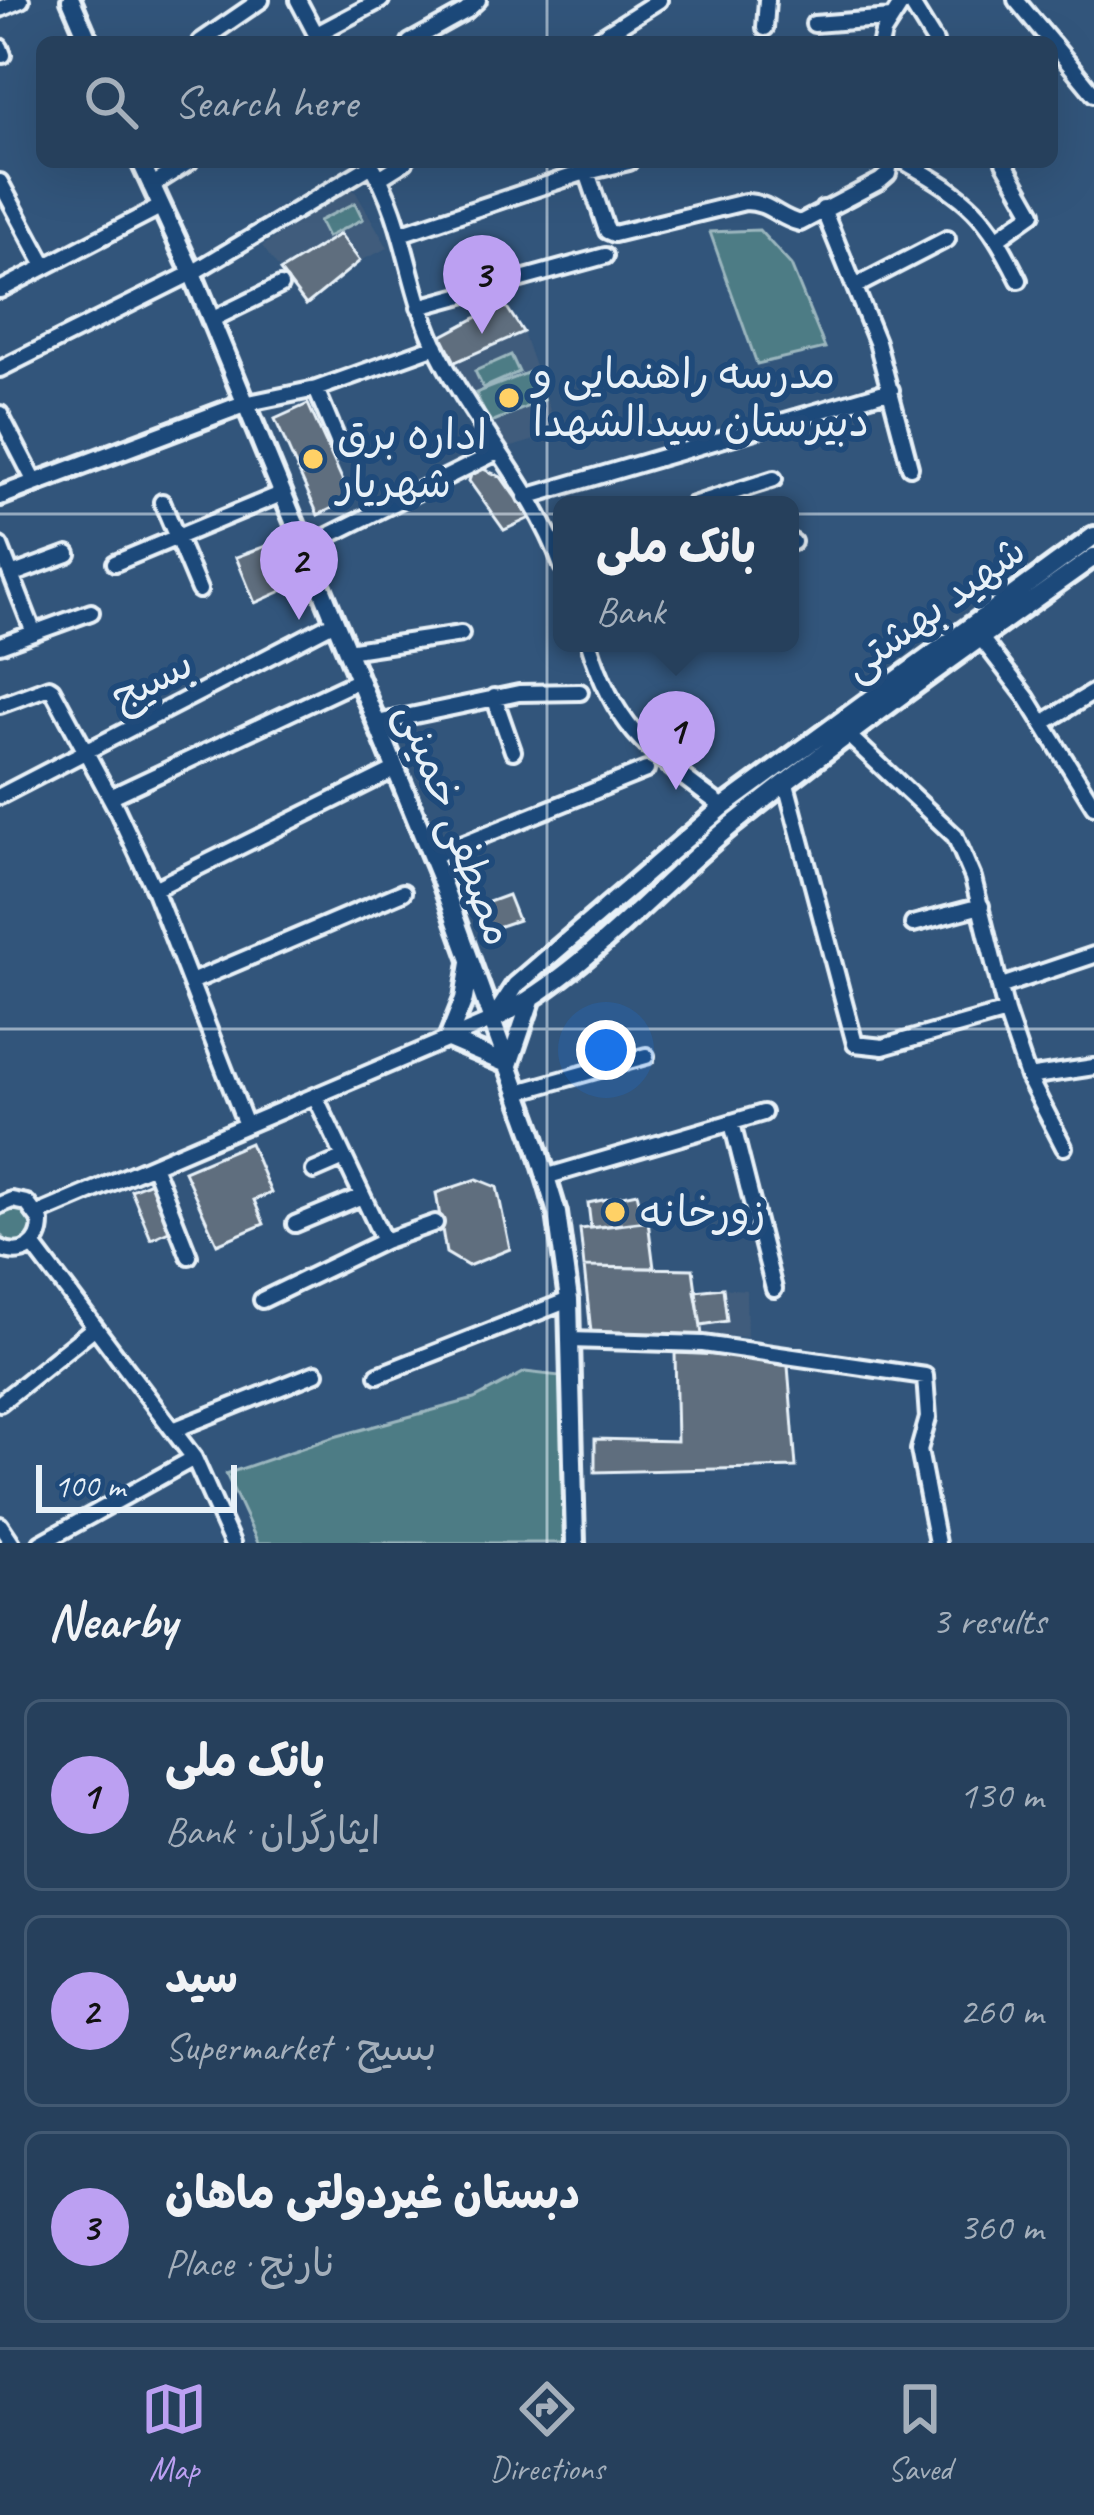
<!DOCTYPE html>
<html lang="en">
<head>
<meta charset="utf-8">
<style>
  body { margin:0; font-family:Caveat,"Playpen Sans Arabic",sans-serif; background:#324b65; color:#f1f3f6 }
  .scale { position:absolute; left:36px; bottom:30px; width:201px; box-sizing:border-box; padding-left:12px; border:6px solid #e8f1f8; border-top:0; font-size:33px; line-height:42px; white-space:nowrap; color:#e8f1f8; -webkit-text-stroke:9px #1f4a7a; paint-order:stroke }
  .you { position:absolute; left:606px; top:1050px; width:42px; height:42px; margin:-30px; border:9px solid #fff; border-radius:50%; background:#1a73e8; box-shadow:0 0 0 18px #1a73e833 }
  .badge { display:grid; place-items:center; width:78px; height:78px; border-radius:50%; background:#bca0f2; color:#111; font-size:39px; font-weight:700 }
  .pin { position:absolute; translate:-50% -99px; filter:drop-shadow(0 3px 6px #0008) }
  .pin::after { content:''; position:absolute; top:63px; width:42px; height:36px; background:inherit; clip-path:polygon(0 0,100% 0,50% 100%) }
  .popup { position:absolute; left:553px; top:496px; width:246px; height:156px; box-sizing:border-box; display:grid; place-content:center; border-radius:18px; background:#26405c; filter:drop-shadow(0 3px 9px #0005); font-size:39px; white-space:nowrap; color:#a4afbb }
  .popup b { font-size:45px; color:#f1f3f6 }
  .popup::after { content:''; position:absolute; left:50%; top:100%; margin-left:-24px; border:24px solid transparent; border-top-color:#26405c }
  .list { margin:0; padding:0; list-style:none }
  h2 { display:flex; justify-content:space-between; align-items:center; height:156px; margin:0; padding:0 48px; font-size:51px }
  h2 small { font-size:39px; font-weight:400; color:#a4afbb }
  .list li { display:grid; grid-template-columns:78px 1fr auto; gap:36px; align-items:center; box-sizing:border-box; height:192px; margin:0 24px 24px; padding:0 24px; border:3px solid #425972; border-radius:18px }
  .list b { display:block; font-size:45px; white-space:nowrap }
  .list p { margin:0; font-size:39px; white-space:nowrap; color:#a4afbb }
  .list em { font-size:39px; font-style:normal; color:#a4afbb }
  .icon { flex:none; width:66px; height:66px; fill:none; stroke:currentColor; stroke-width:2; stroke-linecap:round; stroke-linejoin:round }
  .map { position:relative; flex:none; width:1094px; height:1543px; overflow:hidden }
  .search { position:absolute; background:#26405c; box-shadow:0 12px 48px #0002; left:36px; right:36px; top:36px; height:132px; display:flex; align-items:center; gap:30px; box-sizing:border-box; padding:0 42px; border-radius:18px; color:#a4afbb; font-size:45px }
  .sheet { height:804px; background:#26405c }
  nav { display:flex; justify-content:space-around; align-items:center; box-sizing:border-box; height:168px; border-top:3px solid #425972; background:#26405c; font-size:33px; color:#a4afbb }
  nav a { display:grid; justify-items:center; gap:6px }
  nav .on { color:#bca0f2 }
  .map>svg:first-child { display:block }
  .built { fill:#3f5c7c }
  .green { fill:#4e7c85; stroke:#9bb6be; stroke-width:3 }
  .building { fill:#5e6e7e; stroke:#e8f1f8; stroke-width:3 }
  .lines { fill:none; stroke-linecap:round; stroke-linejoin:round }
  .minor-casing { stroke:#e8f1f8; stroke-width:22 }
  .major-casing { stroke:#e8f1f8; stroke-width:26 }
  .minor { stroke:#1f4a7a; stroke-width:14 }
  .major { stroke:#1f4a7a; stroke-width:16 }
  .grid { fill:none; stroke:#e8f1f8; stroke-width:3; stroke-opacity:0.55 }
  .poi-dot { fill:#ffd166; stroke:#1f4a7a; stroke-width:4.5 }
  .labels { text-anchor:middle; dominant-baseline:central; stroke-width:12; stroke-linejoin:round; paint-order:stroke }
  .poi-label { font-size:42px; fill:#e8f1f8; stroke:#1f4a7a; text-anchor:start }
  .street-label { font-size:42px; fill:#e8f1f8; stroke:#1f4a7a }
</style>
</head>
<body>
<div class="map">
<svg width="1094" height="1543" viewBox="0 0 1094 1543">
  <rect width="100%" height="100%" fill="#32557b"/>
  <filter id="ink" filterUnits="userSpaceOnUse"><feTurbulence type="fractalNoise" baseFrequency=".00833" numOctaves="2"/><feDisplacementMap in="SourceGraphic" scale="24" xChannelSelector="R" yChannelSelector="G"/><feConvolveMatrix kernelMatrix="1 2 1 2 8 2 1 2 1" color-interpolation-filters="sRGB"/></filter>
  <g filter="url(#ink)">
    <!-- built -->
    <path class="built" d="M350,189l5,2 33,57 -28,13 -54,44 -44,-59z
      M504,303l19,29 35,101 -59,18 -57,-115z
      M723,1288l23,2 1,47 -45,-2 -1,-10 26,-5z"/>
    <!-- green -->
    <path class="green" d="M355,203l8,16 -36,18 -8,-16z
      M759,230l32,35 34,83 -68,16 -47,-132z
      M511,355l8,17 -36,16 -8,-17z
      M532,371l12,29 -55,23 -13,-30z
      M-2 1225a18 18 0 1 1 36 0a18 18 0 1 1-36 0Z
      M525,1372l35,4 4,167h-306l-32,-69 108,-37 140,-38z"/>
    <!-- building -->
    <path class="building" d="M340,234l20,27 -54,44 -26,-34z
      M504,303l19,29 -68,30 -13,-26z
      M308,404l43,95 -33,16 -43,-96z
      M483,469l18,8 29,41 -26,12 -35,-49 2,-6z
      M269,545l17,44 -31,14 -19,-46z
      M508,895l10,25 -35,12 -11,-24z
      M250,1143l21,50 -17,7 10,24 -47,20 -33,-73z
      M477,1179l20,8 13,62 -42,17 -22,-13 -10,-60z
      M153,1181l20,48 -22,10 -20,-49z
      M637,1193l7,29 -53,6 -3,-25z
      M648,1221l6,47 -70,-1 -4,-38z
      M584,1267l109,2 9,66 -111,-3z
      M723,1288l4,33 -26,4 -6,-34z
      M675,1353l47,2 66,11 8,101 -201,5v-33l82,2z"/>
    <g class="lines">
      <defs>
        <path id="minor" d="M298,0l20,38
          M909,0l26,42
          M1016,0l35,42
          M0,9l21,-9
          M814,24l78,-6
          M765,28l2,-28
          M317,34l64,-34
          M200,42l61,-42
          M410,42l56,-31 12,-11
          M593,42l66,-42
          M881,42l2,-9 21,-33
          M1052,43l42,51
          M0,47l3,8
          M370,162c35,56 37,122 64,181 36,78 99,143 128,223
          M905,162c65,37 81,51 114,118
          M587,172l20,59 7,3 131,-32c24,0 33,16 55,21l80,-42 8,-7 2,-12
          M381,177l24,-15
          M0,182l45,84
          M151,186l38,-24
          M823,209l54,133 33,125
          M403,233l176,-59 50,-12
          M998,238l35,-25 -29,-51
          M856,286l91,-47
          M0,290l160,-83
          M419,307l186,-51
          M211,320l69,-34
          M0,369l192,-96 180,-108
          M316,389l23,55
          M244,404l72,-15 120,-43
          M0,414l35,68
          M526,497l365,-107
          M162,502l37,88
          M693,505l81,-26
          M790,543l3,-1
          M0,546l34,87
          M304,548l193,-96
          M115,563l166,-69
          M11,575l57,-21
          M981,638l46,60 67,108
          M589,643c26,88 64,111 134,164
          M0,645l91,-33
          M347,651l114,-17
          M494,697l19,54
          M0,705l49,-18 3,2 64,119 38,81 92,236
          M377,723l142,-30 61,-1
          M1043,723l51,-31
          M848,735l107,101 18,42 33,134 22,65 36,70
          M786,784l69,260 28,3 123,-35
          M0,796l335,-174
          M110,797l249,-117
          M432,856l214,-86
          M154,889l242,-120
          M913,924l68,-18
          M191,982l212,-90
          M1002,986l92,-31
          M1028,1077l66,-10
          M518,1092l128,-36
          M315,1096l69,145
          M732,1123l42,166
          M153,1165l36,91
          M314,1171l30,-13
          M545,1177l218,-64
          M0,1205l12,-5 15,3 14,19c0,24 -19,36 -41,26
          M38,1214l455,-194
          M295,1224l67,-28
          M33,1245l161,213 38,85
          M262,1300l122,-59 51,-18
          M570,1340l133,4 222,32 3,42 -9,32 18,93
          M378,1375l191,-75
          M0,1403l95,-76
          M173,1430l143,-57
          M0,1525l12,18
          M41,1543l153,-85"/>
        <path id="major" d="M71,0l18,42
          M141,162l51,111 248,604 93,257 24,79 12,87 6,243
          M0,496l244,-92
          M470,963l-6,36 -16,40 61,26 22,-65
          M499,1017c89,-47 156,-129 233,-192 117,-94 240,-181 362,-268
          M493,1020l23,-35 207,-178 371,-271"/>
      </defs>
      <!-- minor casing -->
      <use href="#minor" class="minor-casing"/>
      <!-- major casing -->
      <use href="#major" class="major-casing"/>
      <!-- minor -->
      <use href="#minor" class="minor"/>
      <!-- major -->
      <use href="#major" class="major"/>
    </g>
  </g>
  <!-- grid -->
  <path class="grid" d="M547,0v42M547,162v1381M0,514h1094M0,1029h1094"/>
  <!-- markers -->
  <g class="poi-dot">
    <circle cx="509" cy="398" r="12"/>
    <circle cx="313" cy="459" r="12"/>
    <circle cx="615" cy="1212" r="12"/>
  </g>
  <g class="labels">
    <!-- poi labels -->
    <g class="poi-label">
      <text x="533" y="374">مدرسه راهنمایی و<tspan x="533" dy="48">دبیرستان سیدالشهدا</tspan></text>
      <text x="337" y="435">اداره برق<tspan x="337" dy="48">شهریار</tspan></text>
      <text x="639" y="1212">زورخانه</text>
    </g>
    <!-- street labels -->
    <g class="street-label">
      <text transform="translate(934 608) rotate(-36)">شهید بهشتی</text>
      <text transform="translate(152 680) rotate(-27)">بسیج</text>
      <text transform="translate(455 824) rotate(69)">مصطفی خمینی</text>
    </g>
  </g>
</svg>
<div class="scale">100 m</div>
<div class="you"></div>
<div class="pin badge" style="left:676px;top:790px">1</div>
<div class="popup"><b>بانک ملی</b>Bank</div>
<div class="pin badge" style="left:299px;top:620px">2</div>
<div class="pin badge" style="left:482px;top:334px">3</div>
<div class="search"><svg class="icon" aria-label="search" viewBox="0 0 24 24"><circle cx="10" cy="10" r="6"/><path d="M15 15l6 6"/></svg>Search here</div>
</div>
<section class="sheet">
<h2>Nearby<small>3 results</small></h2>
<ul class="list">
<li><span class="badge">1</span><div><b>بانک ملی</b><p>Bank · ایثارگران</p></div><em>130 m</em></li>
<li><span class="badge">2</span><div><b>سید</b><p>Supermarket · بسیج</p></div><em>260 m</em></li>
<li><span class="badge">3</span><div><b>دبستان غیردولتی ماهان</b><p>Place · نارنج</p></div><em>360 m</em></li>
</ul>
</section>
<nav>
<a class="on"><svg class="icon" aria-label="map" viewBox="0 0 24 24"><path d="M3 6l6-2 6 2 6-2v14l-6 2-6-2-6 2zM9 4v14M15 6v14"/></svg>Map</a>
<a><svg class="icon" aria-label="directions" viewBox="0 0 24 24"><path d="M12 3l9 9-9 9-9-9zM9 14v-3h6M13 9l2 2-2 2"/></svg>Directions</a>
<a><svg class="icon" aria-label="saved" viewBox="0 0 24 24"><path d="M7 4h10v16l-5-4-5 4z"/></svg>Saved</a>
</nav>
</body>
</html>
